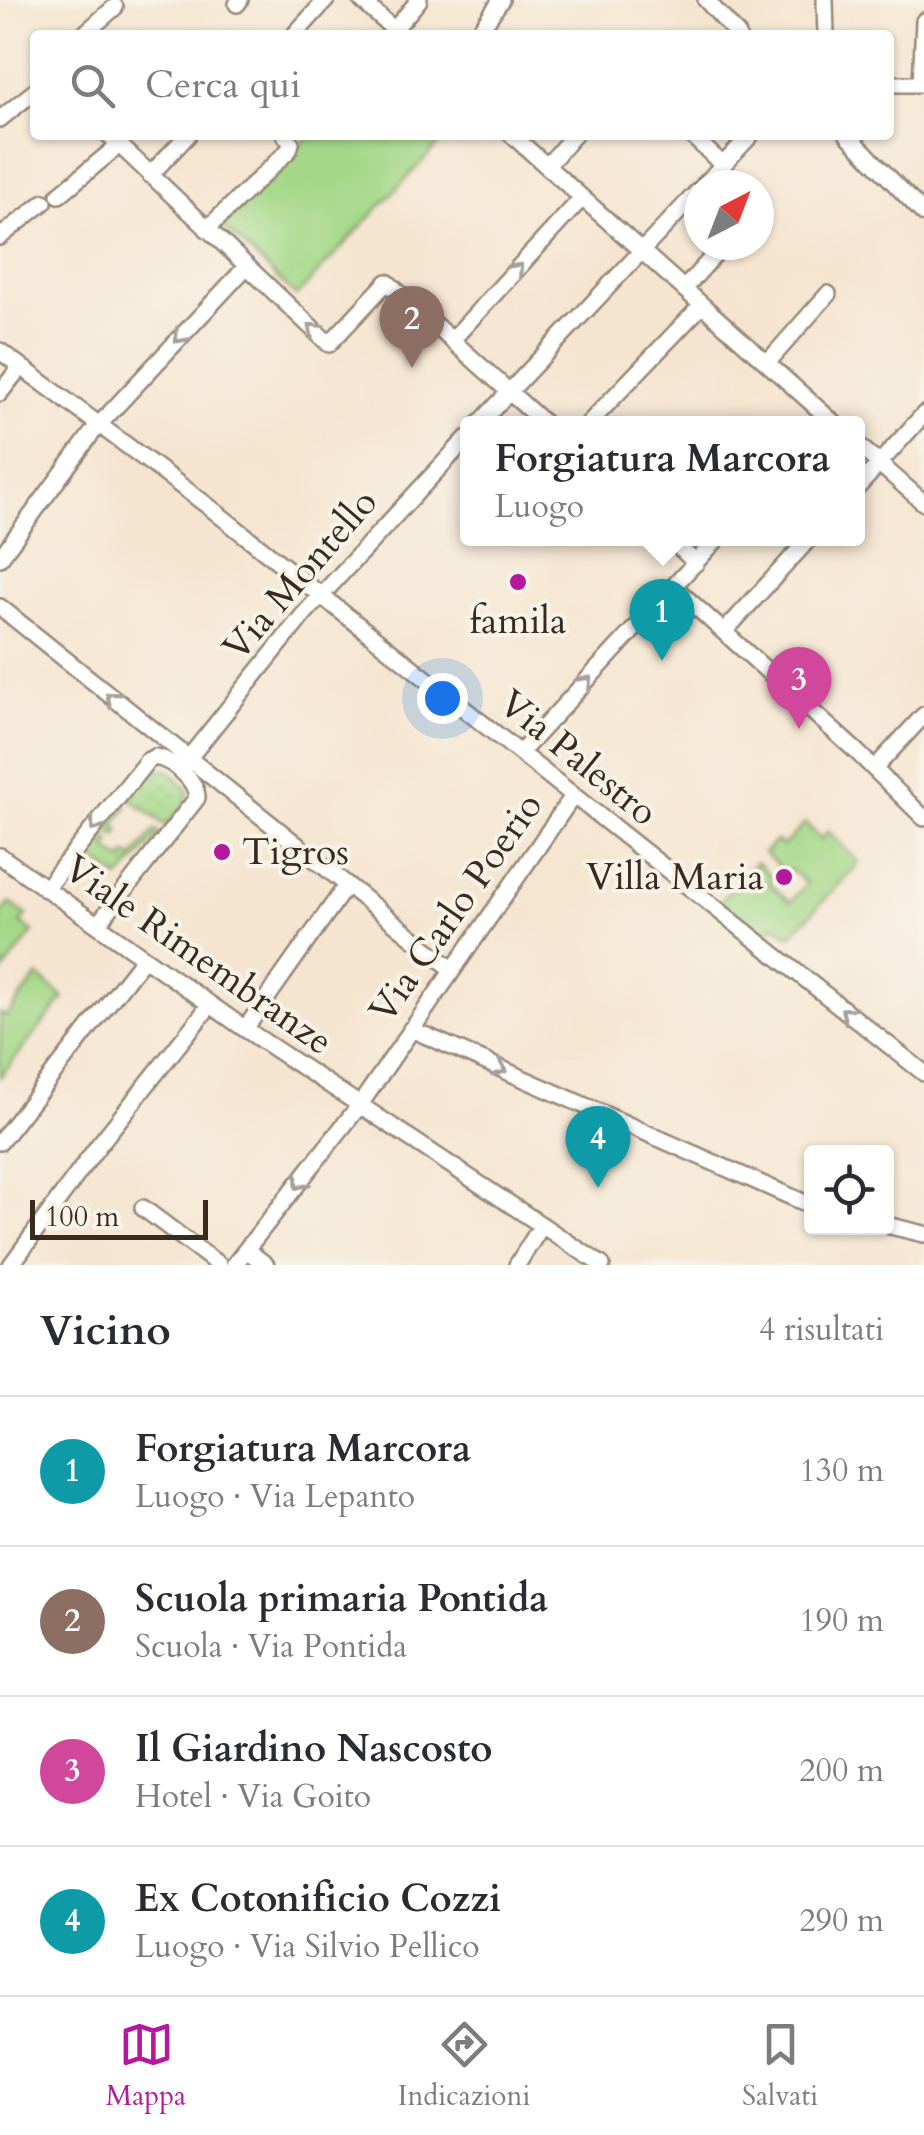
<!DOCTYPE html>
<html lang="it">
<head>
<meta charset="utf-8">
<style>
  body { margin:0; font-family:Cardo,serif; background:#f2f2f3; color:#2b2b33 }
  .controls { position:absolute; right:30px; bottom:30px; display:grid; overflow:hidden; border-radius:10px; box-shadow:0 2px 8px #0004 }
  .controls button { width:90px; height:90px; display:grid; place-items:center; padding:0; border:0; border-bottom:2px solid #e1e1e2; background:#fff; color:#2b2b33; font:50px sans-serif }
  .compass { position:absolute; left:684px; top:170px; width:90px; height:90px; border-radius:50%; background:#fff; box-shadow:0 2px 8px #0004; rotate:42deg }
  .scale { position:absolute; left:30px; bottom:25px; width:178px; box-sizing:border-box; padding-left:10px; border:5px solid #3b2a1e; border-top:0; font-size:28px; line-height:35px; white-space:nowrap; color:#3b2a1e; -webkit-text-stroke:8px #f7f3e8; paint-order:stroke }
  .you { position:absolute; left:442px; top:698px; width:35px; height:35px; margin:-25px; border:8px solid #fff; border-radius:50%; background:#1a73e8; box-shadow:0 0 0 15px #1a73e833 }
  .badge { display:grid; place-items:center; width:65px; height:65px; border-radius:50%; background:#b5179e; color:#fff; font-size:32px; font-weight:700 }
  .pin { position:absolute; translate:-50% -82px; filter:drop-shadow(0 2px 5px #0008) }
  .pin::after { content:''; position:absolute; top:52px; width:35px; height:30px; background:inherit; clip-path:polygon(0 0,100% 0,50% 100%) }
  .popup { position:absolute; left:460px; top:416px; width:405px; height:130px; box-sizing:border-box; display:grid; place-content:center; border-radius:10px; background:#fff; filter:drop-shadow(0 2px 8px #0005); font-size:32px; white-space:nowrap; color:#7c7c81 }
  .popup b { font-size:38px; color:#2b2b33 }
  .popup::after { content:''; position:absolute; left:50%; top:100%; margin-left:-20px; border:20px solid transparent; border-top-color:#fff }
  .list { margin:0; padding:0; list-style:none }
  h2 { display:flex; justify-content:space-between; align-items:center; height:130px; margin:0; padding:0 40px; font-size:42px }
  h2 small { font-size:32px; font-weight:400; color:#7c7c81 }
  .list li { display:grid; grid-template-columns:65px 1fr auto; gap:30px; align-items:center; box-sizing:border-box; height:150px; padding:0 40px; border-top:2px solid #e1e1e2 }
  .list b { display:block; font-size:38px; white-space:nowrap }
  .list p { margin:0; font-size:32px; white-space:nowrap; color:#7c7c81 }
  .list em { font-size:32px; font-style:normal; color:#7c7c81 }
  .icon { flex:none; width:55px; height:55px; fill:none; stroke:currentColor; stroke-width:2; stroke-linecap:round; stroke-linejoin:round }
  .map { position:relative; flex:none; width:924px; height:1265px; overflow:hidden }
  .search { position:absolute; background:#fff; box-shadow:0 2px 8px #0004; left:30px; right:30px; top:30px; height:110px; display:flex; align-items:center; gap:25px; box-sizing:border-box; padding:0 35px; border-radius:10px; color:#7c7c81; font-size:38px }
  .sheet { height:730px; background:#fff }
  nav { display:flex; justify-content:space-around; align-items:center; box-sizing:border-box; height:140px; border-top:2px solid #e1e1e2; background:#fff; font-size:28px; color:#7c7c81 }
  nav a { display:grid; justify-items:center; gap:5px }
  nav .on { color:#b5179e }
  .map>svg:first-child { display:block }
  .grass { fill:url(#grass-tufts); stroke:#708153; stroke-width:2.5 }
  .park { fill:url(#park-dots); stroke:#708153; stroke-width:2.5 }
  .garden { fill:#a4d888; stroke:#708153; stroke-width:2.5 }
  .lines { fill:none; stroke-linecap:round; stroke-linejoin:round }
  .minor-casing { stroke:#988877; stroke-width:20 }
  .minor { stroke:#fff; stroke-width:15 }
  .oneway { stroke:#a79f9a }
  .poi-dot { fill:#b5179e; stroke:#f7f3e8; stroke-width:4 }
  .labels { text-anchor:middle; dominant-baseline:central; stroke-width:8; stroke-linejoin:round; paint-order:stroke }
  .street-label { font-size:38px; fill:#3b2a1e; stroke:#f7f3e8 }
  .poi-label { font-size:38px; fill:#3b2a1e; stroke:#f7f3e8 }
</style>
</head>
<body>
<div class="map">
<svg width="924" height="1265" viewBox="0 0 924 1265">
  <defs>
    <pattern id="grass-tufts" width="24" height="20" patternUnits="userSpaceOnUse" patternTransform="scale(2.5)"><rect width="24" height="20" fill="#a4d888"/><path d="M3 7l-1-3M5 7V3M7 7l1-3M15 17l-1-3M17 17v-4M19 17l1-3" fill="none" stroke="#8eba75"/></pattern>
    <pattern id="park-dots" width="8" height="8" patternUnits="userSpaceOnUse" patternTransform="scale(2.5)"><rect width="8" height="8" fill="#a4d888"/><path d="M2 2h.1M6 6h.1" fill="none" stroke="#8eba75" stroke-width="1.8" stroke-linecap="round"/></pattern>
  </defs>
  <rect width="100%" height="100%" fill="#f7f3e8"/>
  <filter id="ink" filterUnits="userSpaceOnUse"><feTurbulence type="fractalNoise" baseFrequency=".01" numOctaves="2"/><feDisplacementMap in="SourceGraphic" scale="20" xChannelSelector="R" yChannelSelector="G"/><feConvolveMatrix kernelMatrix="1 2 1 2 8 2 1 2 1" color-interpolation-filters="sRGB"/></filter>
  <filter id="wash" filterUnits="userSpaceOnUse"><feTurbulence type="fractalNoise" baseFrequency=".0048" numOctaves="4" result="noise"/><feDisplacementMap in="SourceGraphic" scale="40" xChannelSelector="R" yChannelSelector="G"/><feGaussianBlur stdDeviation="2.25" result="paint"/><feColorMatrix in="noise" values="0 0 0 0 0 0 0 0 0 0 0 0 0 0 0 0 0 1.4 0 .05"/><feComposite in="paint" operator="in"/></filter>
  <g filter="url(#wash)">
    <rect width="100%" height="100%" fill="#f5e5d0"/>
    <!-- grass -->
    <path class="grass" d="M123,804l4,4 -13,17 6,5 -4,6 -7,-6 -5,6 7,6 -4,7 15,11 5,-6 6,4 22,-28 5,4 -40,45 -36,-28z"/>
    <!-- park -->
    <path class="park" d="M156,768l14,3 19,20 -5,14 -18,21 -38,-29 20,-24z"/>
    <!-- garden -->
    <path class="garden" d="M310,135h137l-151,161 -74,-71z
      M805,823l16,16 7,-8 31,32 -69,73 -15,-12 -10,14 -46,-35 37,-41 17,16 -4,5 21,19 17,-19 -17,-13 -4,3 -22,-20 12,-12 7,5z
      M10,903l17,12 -6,8 12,9 -33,44v-60z
      M38,976l26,22 -64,79v-64l6,4z"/>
  </g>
  <g filter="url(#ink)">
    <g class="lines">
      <defs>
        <path id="minor" d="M361,0l39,35
          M706,0l32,35
          M825,0l1,35
          M237,4l3,-4
          M394,30l25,-30
          M295,34l31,-34
          M83,35l32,-28
          M477,35l24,-35
          M889,84h35
          M921,84l3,-63
          M0,119l35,-28
          M109,135l220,209 58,-62 157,141
          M512,135l322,288
          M691,135l32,30
          M848,135l76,79
          M547,166l27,-31
          M150,175l38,-40
          M704,185l47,-50
          M59,195l60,-50
          M207,229l82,-79 2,-7 -6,-8
          M0,237l44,-35
          M684,289l39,-44
          M452,340l130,-142
          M0,351l208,155 716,567
          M767,363l61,-69
          M0,393l21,-27
          M480,423l219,-233
          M589,423l113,-118
          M857,444l67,59
          M857,488l67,-74
          M669,538l27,25
          M0,558l95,-129 152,-163
          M674,587l182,164 68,67
          M0,607l452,362
          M724,632l86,-94
          M520,753l198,-215
          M188,759l116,-145 163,-176
          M874,769l50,-54
          M0,856l245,173 357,236
          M45,889l102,-128 8,-4c17,3 42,23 42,41l-99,126
          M245,1029l101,-143
          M411,1029l401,177
          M0,1142l144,-184
          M143,1208l76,57
          M886,1225l38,9
          M248,1251l18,14
          M11,1265l87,-119 112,-141
          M234,1265l125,-159 214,-310
          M517,1265l25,-40"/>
      </defs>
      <!-- minor casing -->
      <use href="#minor" class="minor-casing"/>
      <!-- minor -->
      <use href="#minor" class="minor"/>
    </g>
    <!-- one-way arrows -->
    <defs><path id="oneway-chevron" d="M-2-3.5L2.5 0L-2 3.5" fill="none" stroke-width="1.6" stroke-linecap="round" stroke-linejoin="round" transform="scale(2.5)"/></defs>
    <g class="oneway">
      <use href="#oneway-chevron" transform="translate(517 269) rotate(-47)"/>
      <use href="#oneway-chevron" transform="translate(314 329) rotate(-137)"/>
      <use href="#oneway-chevron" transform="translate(180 337) rotate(133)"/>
      <use href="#oneway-chevron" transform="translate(586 682) rotate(-47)"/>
      <use href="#oneway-chevron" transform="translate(112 698) rotate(-141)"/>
      <use href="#oneway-chevron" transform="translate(96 825) rotate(128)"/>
      <use href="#oneway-chevron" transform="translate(847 1013) rotate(-142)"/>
      <use href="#oneway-chevron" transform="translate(500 1069) rotate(24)"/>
      <use href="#oneway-chevron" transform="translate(300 1183) rotate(127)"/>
    </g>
  </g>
  <!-- markers -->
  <g class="poi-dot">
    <circle cx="518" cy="582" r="10"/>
    <circle cx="222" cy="852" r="10"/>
    <circle cx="784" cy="877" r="10"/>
  </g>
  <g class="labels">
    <!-- street labels -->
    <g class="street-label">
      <text transform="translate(300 575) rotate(-49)">Via Montello</text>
      <text transform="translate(578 758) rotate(39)">Via Palestro</text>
      <text transform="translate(456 908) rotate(-55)">Via Carlo Poerio</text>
      <text transform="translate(198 955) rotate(35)">Viale Rimembranze</text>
    </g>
    <!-- poi labels -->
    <g class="poi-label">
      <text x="518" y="621">famila</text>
      <text x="242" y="852" text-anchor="start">Tigros</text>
      <text x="764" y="877" text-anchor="end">Villa Maria</text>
    </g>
  </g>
</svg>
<div class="controls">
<button><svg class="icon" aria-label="locate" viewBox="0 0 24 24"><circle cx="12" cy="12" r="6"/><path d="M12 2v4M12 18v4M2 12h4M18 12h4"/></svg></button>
</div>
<svg class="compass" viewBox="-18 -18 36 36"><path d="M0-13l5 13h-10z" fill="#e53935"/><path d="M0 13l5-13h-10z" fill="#7c7c81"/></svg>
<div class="scale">100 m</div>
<div class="you"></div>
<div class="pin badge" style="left:662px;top:661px;background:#0f9aa8">1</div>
<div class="popup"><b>Forgiatura Marcora</b>Luogo</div>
<div class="pin badge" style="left:412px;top:368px;background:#8d6e63">2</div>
<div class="pin badge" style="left:799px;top:729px;background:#d1479c">3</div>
<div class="pin badge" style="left:598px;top:1188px;background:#0f9aa8">4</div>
<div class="search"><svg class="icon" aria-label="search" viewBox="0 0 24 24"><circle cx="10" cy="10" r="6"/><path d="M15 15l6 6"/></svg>Cerca qui</div>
</div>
<section class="sheet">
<h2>Vicino<small>4 risultati</small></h2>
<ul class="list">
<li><span class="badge" style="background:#0f9aa8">1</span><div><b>Forgiatura Marcora</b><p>Luogo · Via Lepanto</p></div><em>130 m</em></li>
<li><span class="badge" style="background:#8d6e63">2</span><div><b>Scuola primaria Pontida</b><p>Scuola · Via Pontida</p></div><em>190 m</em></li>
<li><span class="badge" style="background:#d1479c">3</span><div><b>Il Giardino Nascosto</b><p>Hotel · Via Goito</p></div><em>200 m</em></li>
<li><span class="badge" style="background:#0f9aa8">4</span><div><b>Ex Cotonificio Cozzi</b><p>Luogo · Via Silvio Pellico</p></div><em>290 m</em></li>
</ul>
</section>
<nav>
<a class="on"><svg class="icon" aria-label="map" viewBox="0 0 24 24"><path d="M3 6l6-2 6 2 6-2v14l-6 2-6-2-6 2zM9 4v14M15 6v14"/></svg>Mappa</a>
<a><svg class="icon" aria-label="directions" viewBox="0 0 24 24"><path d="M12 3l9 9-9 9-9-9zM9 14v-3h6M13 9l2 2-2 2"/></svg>Indicazioni</a>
<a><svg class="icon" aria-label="saved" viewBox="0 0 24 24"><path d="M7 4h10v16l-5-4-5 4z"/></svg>Salvati</a>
</nav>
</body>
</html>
